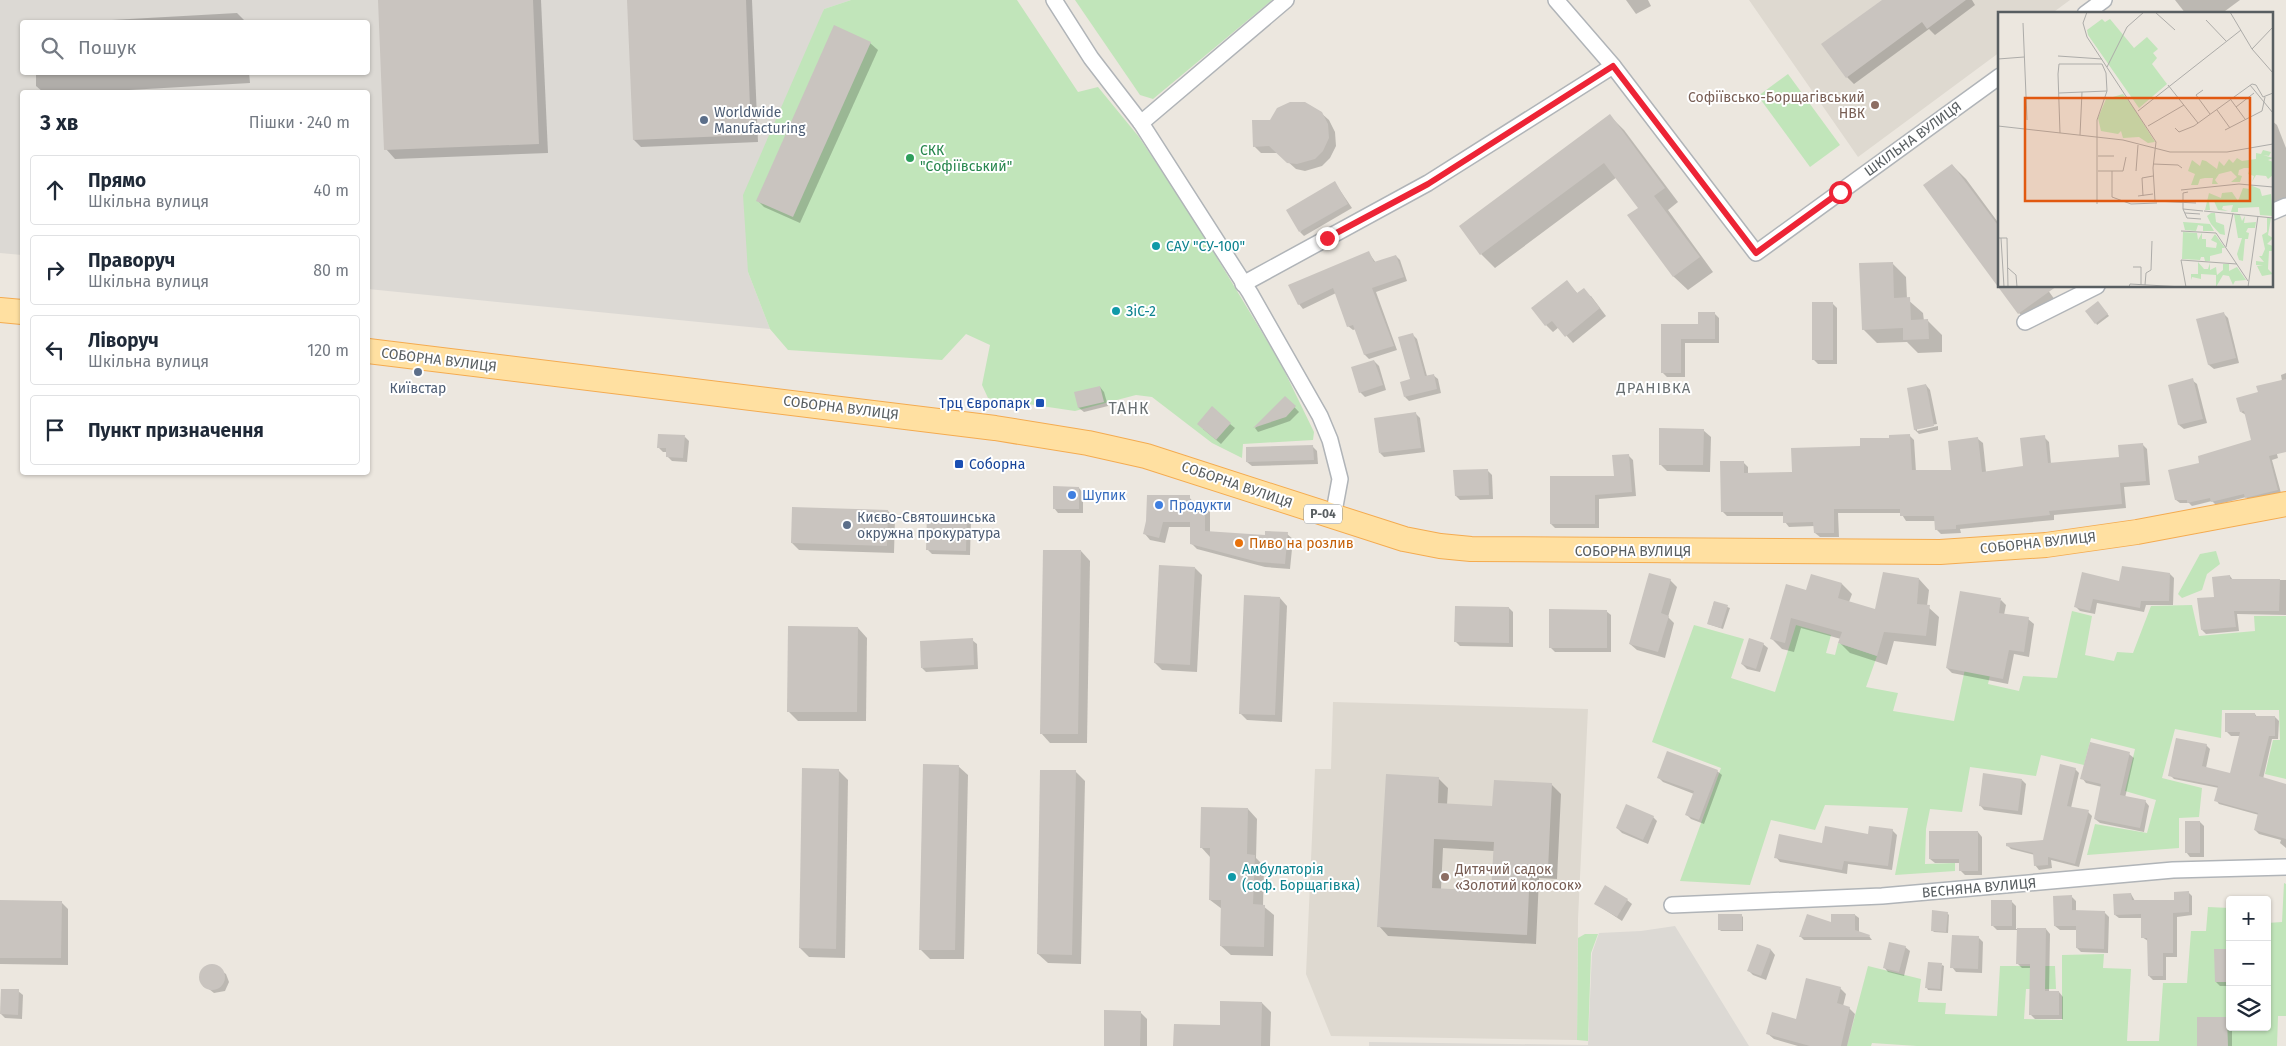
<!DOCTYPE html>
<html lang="uk">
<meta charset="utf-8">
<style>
body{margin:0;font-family:"Fira Sans",sans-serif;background:#f6f6f7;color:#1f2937}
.controls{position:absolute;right:15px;bottom:15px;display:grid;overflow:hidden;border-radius:5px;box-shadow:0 1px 4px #0004}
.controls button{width:45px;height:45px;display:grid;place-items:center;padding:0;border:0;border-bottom:1px solid #e0e1e3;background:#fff;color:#1f2937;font:25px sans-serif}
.stop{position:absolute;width:15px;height:15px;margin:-11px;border:4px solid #ed2436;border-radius:50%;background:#fff}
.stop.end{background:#ed2436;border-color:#fff;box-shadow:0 1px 5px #0008}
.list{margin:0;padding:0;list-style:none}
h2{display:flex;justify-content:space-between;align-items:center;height:65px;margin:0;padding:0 20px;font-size:21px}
h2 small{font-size:16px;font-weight:400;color:#747a83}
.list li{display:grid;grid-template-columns:32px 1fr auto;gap:15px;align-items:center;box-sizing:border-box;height:70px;margin:0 10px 10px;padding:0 10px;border:1px solid #e0e1e3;border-radius:5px}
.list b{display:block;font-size:19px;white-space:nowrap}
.list p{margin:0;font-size:16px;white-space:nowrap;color:#747a83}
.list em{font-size:16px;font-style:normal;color:#747a83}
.icon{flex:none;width:28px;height:28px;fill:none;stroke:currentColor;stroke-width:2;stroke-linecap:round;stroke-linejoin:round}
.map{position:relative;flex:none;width:2286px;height:1046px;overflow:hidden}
.search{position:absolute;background:#fff;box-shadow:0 1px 4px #0004;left:20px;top:20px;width:350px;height:55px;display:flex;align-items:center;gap:12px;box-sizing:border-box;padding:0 18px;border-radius:5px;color:#747a83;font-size:19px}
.panel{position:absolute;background:#fff;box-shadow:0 1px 4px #0004;left:20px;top:90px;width:350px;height:385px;border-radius:5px}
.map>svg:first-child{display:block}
.industrial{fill:#dcd9d4;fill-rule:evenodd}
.education{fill:#ded9d0}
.green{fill:#c1e5ba}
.shadow{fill:#0003;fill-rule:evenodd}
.building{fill:#c9c4bf;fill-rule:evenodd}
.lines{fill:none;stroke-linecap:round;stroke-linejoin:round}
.street-casing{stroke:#b0b4b8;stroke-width:18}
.primary-casing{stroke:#f4ab50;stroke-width:26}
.street{stroke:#fff;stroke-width:15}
.primary{stroke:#ffe0a1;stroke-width:24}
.route{stroke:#ed2436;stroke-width:6}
.education-dot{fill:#8d6e63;stroke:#fff;stroke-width:2}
.service-dot{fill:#5c6f8a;stroke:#fff;stroke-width:2}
.leisure-dot{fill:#2e9e5b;stroke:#fff;stroke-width:2}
.culture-dot{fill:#0f9aa8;stroke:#fff;stroke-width:2}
.transit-dot{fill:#1a4fb4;stroke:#fff;stroke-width:2}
.shop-dot{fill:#3f7fe0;stroke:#fff;stroke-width:2}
.food-dot{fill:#e8710a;stroke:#fff;stroke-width:2}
.labels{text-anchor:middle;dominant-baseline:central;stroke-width:4;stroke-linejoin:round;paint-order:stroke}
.shield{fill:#fff;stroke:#8a8e90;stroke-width:1}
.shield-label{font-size:12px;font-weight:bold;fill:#585e61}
.education-label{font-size:14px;fill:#785e54;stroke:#fff;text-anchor:end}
.service-label{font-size:14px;fill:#4e5e75;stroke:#fff;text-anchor:start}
.street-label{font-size:14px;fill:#585e61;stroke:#fff}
.leisure-label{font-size:14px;fill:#27864d;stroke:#fff;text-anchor:start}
.culture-label{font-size:14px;fill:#0d838f;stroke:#fff;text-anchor:start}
.transit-label{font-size:14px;fill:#164399;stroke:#fff;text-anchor:end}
.shop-label{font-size:14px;fill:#366cbe;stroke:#fff;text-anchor:start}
.food-label{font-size:14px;fill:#c56008;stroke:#fff;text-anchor:start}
.neighbourhood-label{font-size:15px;letter-spacing:1px;fill:#697073;stroke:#fff}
.quarter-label{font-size:16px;letter-spacing:1px;fill:#697073;stroke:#fff}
.inset-road{fill:none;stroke:#adaca9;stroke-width:1}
.view{fill:#e15910;fill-opacity:0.15;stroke:#e15910;stroke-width:2.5}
.inset-edge{fill:none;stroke:#585e61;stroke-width:2.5}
</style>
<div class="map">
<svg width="2286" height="1046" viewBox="0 0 2286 1046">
<rect width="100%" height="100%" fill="#ece7df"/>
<g class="industrial">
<path d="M 0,0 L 851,0 L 824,9 L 748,272 L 770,329 L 368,289 L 368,92 L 22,92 L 22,255 L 0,253 ZM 22,22 L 368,22 L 368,72 L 22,72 Z"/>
<polygon points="1675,926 1749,1046 1369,1046 1369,1042 1588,1045 1592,953 1599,933 1641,931"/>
</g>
<g class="education">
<polygon points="1749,0 2070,0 2051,14 2000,14 2000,52 1858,157"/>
<polygon points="1333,702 1588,709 1578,919 1577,1040 1331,1036 1306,974 1315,769 1331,769"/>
</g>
<g class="green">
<polygon points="851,0 1017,0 1078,92 1098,87 1139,137 1193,218 1281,364 1314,432 1313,440 1243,444 1242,458 1212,443 1152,397 1136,395 1075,411 988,398 982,385 990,345 966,334 942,360 788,350 770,329 748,272 743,195 824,9"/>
<polygon points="1075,0 1272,0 1153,99 1140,95"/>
<polygon points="1788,74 1840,145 1810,167 1758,96"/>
<polygon points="2216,551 2220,564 2207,574 2202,590 2182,598 2178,594 2200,554"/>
<polygon points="2192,605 2199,636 2255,631 2254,616 2286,616 2286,779 2265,774 2273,740 2280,740 2279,710 2222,710 2221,738 2175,729 2162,778 2202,788 2199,817 2179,818 2179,848 2087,855 2095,824 2147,833 2156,800 2125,791 2135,749 2091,738 2084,765 2041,755 2036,776 1970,767 1962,812 1930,809 1926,829 1925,864 1955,863 1955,871 1895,875 1908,808 1825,805 1815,830 1771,820 1750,885 1680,881 1721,768 1652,742 1694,625 1744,639 1731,678 1775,692 1796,625 1831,635 1826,653 1835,655 1838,643 1877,656 1866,687 1898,693 1893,711 1954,721 1973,631 1996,648 1988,684 2019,691 2023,676 2057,678 2072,611 2092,616 2085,655 2114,661 2117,652 2133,653 2151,606"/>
<polygon points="2284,883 2286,884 2286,1016 2278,1016 2277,1046 1917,1046 1872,1043 1871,1046 1847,1046 1868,966 1921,979 1918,1002 1946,1003 1945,1014 1997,1016 2000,966 2055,966 2056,989 2026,989 2024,1019 2062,1020 2062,955 2104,954 2103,968 2131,969 2127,1041 2159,1041 2163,983 2187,983 2191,931 2206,931 2208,907 2230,908 2230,1027 2267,1027 2267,923 2282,922"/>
<polygon points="1585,934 1598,934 1591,953 1588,1041 1577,1040 1578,938"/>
</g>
<g class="shadow">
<polygon points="379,0 541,0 548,153 395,159 386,149"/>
<polygon points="628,0 752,0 758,142 641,147 634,140"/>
<polygon points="1626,0 1648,0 1651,6 1636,14"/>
<polygon points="1884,0 1972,0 1975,5 1935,35 1929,29 1854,84 1847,77"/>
<polygon points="2175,0 2240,0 2221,14 2186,14"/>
<polygon points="237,13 246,22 76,22"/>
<polygon points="870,43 878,50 800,223 764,207 757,200"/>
<polygon points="36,72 249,72 250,83 95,92 43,92 36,86"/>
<polygon points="1321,113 1329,120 1335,132 1336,146 1330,158 1322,166 1305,171 1296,169 1278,153 1261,153 1254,146 1271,121"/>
<polygon points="1610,116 1624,130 1678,202 1668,210 1713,272 1688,290 1674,277 1629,216 1639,208 1617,177 1495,268 1481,254"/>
<polygon points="2272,121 2277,125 2286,148 2286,214 2276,218 2272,215"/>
<polygon points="1952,165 1966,179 2000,225 2000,286 2045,286 2060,307 2033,327 2019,313 1925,185"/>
<polygon points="1335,183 1352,208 1304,236 1300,232"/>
<polygon points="1369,253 1376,263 1396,256 1400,260 1407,281 1376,292 1397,350 1369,359 1365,355 1356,329 1353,330 1348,326 1336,293 1303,309 1299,304"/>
<polygon points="1892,263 1906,277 1907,299 1923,313 1924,321 1928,321 1942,335 1942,352 1918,353 1907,342 1877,343 1863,329"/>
<polygon points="1567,282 1578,294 1591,296 1606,316 1573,343 1559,327 1553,332 1546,325"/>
<polygon points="1833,304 1837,308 1837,364 1818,364 1813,359"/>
<polygon points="2100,305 2109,316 2097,325 2096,323"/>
<polygon points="1714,313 1719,318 1719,343 1685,343 1685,377 1667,377 1662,372 1662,326 1700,326"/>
<polygon points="2223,313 2228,318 2239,363 2214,369 2209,365 2198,320"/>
<polygon points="1412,334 1417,339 1427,376 1433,375 1438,379 1441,393 1409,401 1405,397 1412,380"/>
<polygon points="1374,361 1379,366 1386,390 1365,397 1360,392"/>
<polygon points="2286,373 2286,419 2275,447 2278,458 2272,460 2281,493 2249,501 2246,497 2216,505 2212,501 2192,506 2189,503 2180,503 2176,500 2201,464 2252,441 2246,415 2241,412 2259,393 2282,381 2281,375"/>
<polygon points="2192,380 2197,384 2207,423 2184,429 2179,425"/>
<polygon points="1926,385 1930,390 1937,424 1917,428 1917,431 1938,426 1938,430 1919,434 1915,430"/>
<polygon points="1100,387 1104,392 1108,406 1084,412 1079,408 1076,393"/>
<polygon points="1285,397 1299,412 1290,421 1258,432 1255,428"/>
<polygon points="1416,414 1420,418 1425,452 1384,457 1380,453"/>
<polygon points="1230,424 1235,428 1221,444 1203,429"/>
<polygon points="1703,430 1711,437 1710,472 1667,471 1660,464"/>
<polygon points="1909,435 1914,440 1916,472 1952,472 1978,439 1983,443 1986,472 2024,468 2044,437 2049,442 2051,464 2121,458 2142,444 2147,449 2150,485 2124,487 2126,508 2054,515 2054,520 1960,529 1961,533 1941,534 1936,529 1936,521 1906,521 1901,513 1838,513 1839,537 1820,537 1815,533 1815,526 1789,527 1785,522 1784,516 1727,516 1722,511 1743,462 1748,467 1748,474 1793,473 1862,447"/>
<polygon points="685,437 689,441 687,462 672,461 667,456 667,452 663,452 658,447"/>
<polygon points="1312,446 1317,451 1318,464 1252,466 1247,462"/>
<polygon points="1628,455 1633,460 1636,496 1599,499 1599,528 1555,528 1551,524 1615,477"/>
<polygon points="1487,470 1492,475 1493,499 1460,500 1456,496"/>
<polygon points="1079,488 1083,493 1083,513 1058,513 1054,508"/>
<polygon points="1189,497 1195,504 1204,504 1210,510 1210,533 1266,536 1287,534 1293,539 1290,569 1265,567 1197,549 1191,543 1191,527 1169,527 1165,543 1150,540 1145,534"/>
<polygon points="888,511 895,518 894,553 799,550 792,543"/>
<polygon points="967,515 971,520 970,555 932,554 927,549"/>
<polygon points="1081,551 1090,561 1087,743 1050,743 1041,733"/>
<polygon points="1195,568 1202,575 1197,672 1162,670 1155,663"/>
<polygon points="2170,574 2174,578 2173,605 2146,605 2144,612 2097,603 2095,614 2080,611 2075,606 2120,582"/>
<polygon points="2230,576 2233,580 2286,580 2286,615 2237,614 2239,631 2206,634 2202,630 2216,598"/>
<polygon points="1919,579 1929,590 1927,606 1939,617 1936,646 1894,641 1887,665 1850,653 1840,643 1841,639 1801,628 1794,652 1782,649 1772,639 1807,591 1842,584 1852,594 1849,602 1876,611"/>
<polygon points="1670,580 1677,587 1668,617 1674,623 1665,658 1637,650 1630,644"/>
<polygon points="1280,598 1287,606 1282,722 1247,720 1240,713"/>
<polygon points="2001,600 2006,605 2004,615 2028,619 2034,624 2029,657 2014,654 2008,684 1952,673 1947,668"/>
<polygon points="1714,602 1730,608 1723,629 1708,624"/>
<polygon points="1509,608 1513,612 1513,647 1460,646 1455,641"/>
<polygon points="1606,611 1611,615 1611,652 1555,652 1550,647"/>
<polygon points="858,628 867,638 866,721 798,721 788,711"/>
<polygon points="972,640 977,644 978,669 926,672 922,668"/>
<polygon points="1763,644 1768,648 1760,672 1747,669 1742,664"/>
<polygon points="2255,714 2257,717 2275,717 2279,721 2278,739 2272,739 2263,779 2286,785 2286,848 2280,843 2281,840 2259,834 2255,830 2259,815 2219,804 2216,800 2219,788 2174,779 2170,775 2206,745 2210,749 2206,768 2231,774 2240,736 2231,736 2227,732"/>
<polygon points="2129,754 2134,758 2125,798 2145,801 2149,806 2144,832 2100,823 2095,819 2102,787 2086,783 2082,778"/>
<polygon points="958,766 968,775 964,959 930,959 920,949"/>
<polygon points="2075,769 2079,773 2071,808 2088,812 2092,816 2079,867 2051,860 2052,868 2039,870 2035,865 2035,855 2011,849 2007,845 2044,842"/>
<polygon points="838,770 848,780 845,958 809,957 800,948"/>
<polygon points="1075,771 1085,781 1081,964 1048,963 1038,954"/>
<polygon points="1717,771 1722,775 1704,824 1691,819 1687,815 1694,794 1663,782 1659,778"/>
<path d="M 1438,778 L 1448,788 L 1447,805 L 1493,808 L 1551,784 L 1561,794 L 1557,879 L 1539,878 L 1536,944 L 1388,936 L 1379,926 ZM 1443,848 L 1494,851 L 1492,892 L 1441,889 Z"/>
<polygon points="2022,780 2026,784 2022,815 1984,810 1980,805"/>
<polygon points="1248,809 1257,819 1256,858 1264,866 1263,906 1274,915 1273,956 1231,955 1221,946 1222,909 1210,900 1210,857 1201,847"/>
<polygon points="1653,817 1657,821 1648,844 1622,833 1617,828"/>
<polygon points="2200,822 2204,826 2204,857 2190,857 2186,852"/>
<polygon points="1892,830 1897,835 1892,870 1848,864 1847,874 1780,862 1776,857 1823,845"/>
<polygon points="1978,832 1982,837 1982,875 1965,875 1960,870 1960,863 1935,863 1930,859"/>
<polygon points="2188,892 2192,896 2192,915 2177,917 2177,957 2166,957 2166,980 2153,980 2149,976 2148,941 2142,937 2142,918 2119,918 2115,915 2131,894 2135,901 2176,902"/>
<polygon points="2071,896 2076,901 2076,911 2105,913 2109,917 2108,953 2081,952 2077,948 2078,930 2060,930 2055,926"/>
<polygon points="1627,900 1632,904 1622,921 1596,904"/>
<polygon points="0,901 61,902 68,909 68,965 0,964"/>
<polygon points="2011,901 2016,906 2016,929 2046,929 2050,934 2049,992 2059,992 2063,997 2063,1019 2035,1019 2030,1014 2031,968 2022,968 2017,963 2018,930 1997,930 1992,925"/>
<polygon points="1947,913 1949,915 1948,933 1934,932 1932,930"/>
<polygon points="1741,915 1743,917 1743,931 1721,931 1719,929"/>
<polygon points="1855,915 1859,918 1859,932 1869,936 1872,940 1804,940 1801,937"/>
<polygon points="1979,938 1983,942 1982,973 1956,972 1952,967"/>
<polygon points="1758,946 1771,950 1775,955 1766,980 1753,975 1749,971"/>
<polygon points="1905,947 1910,951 1904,976 1888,972 1884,967"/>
<polygon points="2230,950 2230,986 2220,986 2216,982"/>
<polygon points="212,965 226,974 229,982 225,991 214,993 205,986 201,975 202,970"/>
<polygon points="1942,965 1944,966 1942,991 1928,990 1927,988"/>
<polygon points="1840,988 1846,994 1843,1006 1849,1008 1855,1014 1847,1046 1798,1046 1774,1039 1768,1034 1797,1020"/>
<polygon points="18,991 23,995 22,1019 5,1018 1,1014"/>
<polygon points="1262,1003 1271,1012 1270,1046 1175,1046 1221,1026"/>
<polygon points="1140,1012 1147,1019 1147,1046 1105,1046"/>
<polygon points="2227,1018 2230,1021 2230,1027 2232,1027 2232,1046 2199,1046"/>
</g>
<g class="building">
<polygon points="378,0 533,0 539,144 384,150"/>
<polygon points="627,0 746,0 751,135 633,140"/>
<polygon points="1882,0 1966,0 1927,29 1922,22 1846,78 1821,44"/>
<polygon points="834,25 871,42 793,217 756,201"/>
<polygon points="1290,102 1305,102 1322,112 1328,124 1329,138 1323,151 1315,159 1297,164 1287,163 1269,146 1253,147 1252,120 1270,120 1277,108"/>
<polygon points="1610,114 1665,188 1654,196 1700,257 1673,277 1627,215 1638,208 1604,163 1480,255 1459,226"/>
<polygon points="1952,164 2000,228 2000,286 2057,286 2018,314 1923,185"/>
<polygon points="1335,181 1348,204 1299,232 1286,210"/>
<polygon points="1369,251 1374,262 1396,255 1404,277 1372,288 1394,346 1364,355 1353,325 1347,327 1333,288 1298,305 1288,285"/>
<polygon points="1893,262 1894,298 1910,297 1911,320 1928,319 1929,339 1903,340 1903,328 1862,330 1859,263"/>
<polygon points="1567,280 1577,293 1584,288 1600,308 1565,337 1552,321 1545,326 1531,308"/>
<polygon points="2098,301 2108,314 2095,324 2085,311"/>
<rect x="1812" y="302" width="21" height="58"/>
<polygon points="1698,312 1715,312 1715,339 1681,339 1681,373 1661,373 1661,324 1698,324"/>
<polygon points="2224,312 2236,358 2208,365 2196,319"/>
<polygon points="1413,333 1425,376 1434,374 1437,389 1404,397 1400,382 1410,379 1398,337"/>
<polygon points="1374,360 1383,385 1359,393 1351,367"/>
<polygon points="2193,378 2203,419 2178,425 2168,385"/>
<polygon points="2286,379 2286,452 2269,456 2278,490 2245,498 2244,494 2211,502 2210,498 2187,503 2187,500 2175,500 2168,470 2199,463 2198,456 2251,440 2244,411 2240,412 2236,398 2258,392 2256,386"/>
<polygon points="1926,384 1934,426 1914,430 1907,388"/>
<polygon points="1100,386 1104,402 1078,408 1074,392"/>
<polygon points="1285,396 1296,406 1286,417 1253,428"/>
<polygon points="1212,406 1231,423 1216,440 1197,424"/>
<polygon points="1416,412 1421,448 1379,453 1374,418"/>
<polygon points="1659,428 1704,429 1703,465 1659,465"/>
<polygon points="658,434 685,435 683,458 666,457 666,448 657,448"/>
<polygon points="1910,434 1912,470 1951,470 1948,441 1978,437 1982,472 2023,466 2020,438 2045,435 2048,463 2119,457 2118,445 2143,443 2146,481 2120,483 2122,504 2049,511 2050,515 1956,525 1956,529 1935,530 1934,516 1900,516 1900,509 1834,509 1834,533 1814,533 1813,522 1783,523 1783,512 1721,512 1720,461 1744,461 1744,473 1792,472 1791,448 1860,446 1860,438 1889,438 1889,435"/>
<polygon points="1313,445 1314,460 1246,462 1246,447"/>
<polygon points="1629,454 1632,492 1595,495 1595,524 1550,524 1550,476 1614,476 1612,455"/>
<polygon points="1488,469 1489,495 1455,496 1453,470"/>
<polygon points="1053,486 1079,487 1079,509 1053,509"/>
<polygon points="1147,495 1190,495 1190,503 1205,503 1205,531 1265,535 1265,531 1288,532 1285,564 1258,562 1190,544 1190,522 1163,522 1159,538 1143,534 1146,521"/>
<polygon points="792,507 888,510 887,546 791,543"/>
<polygon points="927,513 967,514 966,551 926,550"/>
<polygon points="1043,550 1081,550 1078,734 1040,734"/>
<polygon points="1159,565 1195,567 1190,665 1154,663"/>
<polygon points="2122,566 2170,573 2169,601 2141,601 2140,608 2093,599 2090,611 2074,607 2082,572 2119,581"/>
<polygon points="1883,572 1919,578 1917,604 1930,605 1926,636 1884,632 1877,656 1838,643 1842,632 1791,618 1785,643 1770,639 1786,584 1806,590 1811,574 1842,583 1838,598 1875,609"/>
<polygon points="1649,573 1671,579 1661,613 1669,616 1658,652 1629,644"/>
<polygon points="2230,575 2230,579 2280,579 2279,611 2234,611 2236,627 2201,630 2197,598 2214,597 2212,577"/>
<polygon points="1960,591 2001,598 1999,613 2029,617 2024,652 2009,650 2003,679 1946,668"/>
<polygon points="1244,595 1280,597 1275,715 1239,714"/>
<polygon points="1714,601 1728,605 1721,628 1707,624"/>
<polygon points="1455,606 1509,607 1509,643 1454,642"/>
<polygon points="1549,609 1607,610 1607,648 1549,648"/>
<polygon points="788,626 858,627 857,712 787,712"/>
<polygon points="973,638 974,665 921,668 920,641"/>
<polygon points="1749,638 1764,643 1756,669 1741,664"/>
<polygon points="2225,713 2255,713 2255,716 2275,716 2275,736 2269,736 2259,776 2286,784 2286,839 2254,830 2258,813 2214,801 2218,786 2168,776 2176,738 2207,744 2202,766 2230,773 2240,732 2225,732"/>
<polygon points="2090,742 2130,752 2120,795 2146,800 2140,828 2094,819 2101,784 2080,779"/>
<polygon points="1667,751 1718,770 1699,820 1685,815 1694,791 1657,778"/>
<polygon points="923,764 959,765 955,950 919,950"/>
<polygon points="2060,764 2076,768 2067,806 2089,810 2075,864 2048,857 2048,865 2034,866 2033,853 2006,846 2006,843 2043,840"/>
<polygon points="802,768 839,769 836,949 799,948"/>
<polygon points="1040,770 1076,770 1072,955 1037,954"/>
<polygon points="1983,773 2022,779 2018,811 1979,806"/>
<path d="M 1386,774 L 1439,777 L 1438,803 L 1492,806 L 1494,780 L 1552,783 L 1548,870 L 1530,869 L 1527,935 L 1377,927 ZM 1434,839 L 1494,842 L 1491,891 L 1432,888 Z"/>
<polygon points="1626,804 1654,816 1643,840 1616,828"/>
<polygon points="1201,807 1248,808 1247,854 1255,855 1253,904 1265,905 1264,947 1220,946 1221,900 1209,900 1210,848 1200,848"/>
<rect x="2185" y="821" width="15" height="32"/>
<polygon points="1825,826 1868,834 1869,826 1893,829 1888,866 1844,861 1842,870 1774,858 1779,834 1822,843"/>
<polygon points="1929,831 1978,831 1978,871 1959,871 1959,859 1929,859"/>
<polygon points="1605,885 1628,899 1617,917 1594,904"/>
<polygon points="2189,891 2189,912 2173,913 2173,953 2163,953 2163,976 2148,976 2147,938 2141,938 2141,914 2114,915 2113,894 2131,893 2132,900 2174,900 2174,892"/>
<polygon points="2072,895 2072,910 2105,911 2104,949 2076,948 2076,926 2054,926 2053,896"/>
<polygon points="0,900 62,901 61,958 0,958"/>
<rect x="1991" y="900" width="21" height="26"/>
<polygon points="1932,910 1948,912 1946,932 1931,931"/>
<rect x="1718" y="914" width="24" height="16"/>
<polygon points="1807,914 1831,922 1831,914 1855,914 1855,930 1870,935 1869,937 1799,937"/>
<polygon points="2017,928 2046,928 2045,991 2059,991 2059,1015 2029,1015 2030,964 2016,964"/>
<polygon points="1952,935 1979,936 1978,969 1950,968"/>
<polygon points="1889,942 1906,946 1899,972 1883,968"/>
<polygon points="1757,944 1771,949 1761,976 1747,971"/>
<polygon points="2214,949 2230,949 2230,982 2215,982"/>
<polygon points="1928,962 1942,963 1940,989 1925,988"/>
<circle cx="212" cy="977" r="13"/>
<polygon points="1806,978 1841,987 1837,1003 1850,1007 1841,1046 1810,1046 1766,1034 1772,1012 1796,1019"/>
<polygon points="1,989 19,989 18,1015 0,1014"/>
<polygon points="1220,1001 1262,1002 1261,1046 1173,1046 1174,1024 1220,1025"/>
<polygon points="1104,1010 1141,1011 1140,1046 1104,1046"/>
<polygon points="2197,1017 2227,1017 2228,1046 2197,1046"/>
</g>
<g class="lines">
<defs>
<g id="street">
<polyline points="1054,0 1091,58 1141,123 1250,293 1320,416 1330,440 1340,479 1333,517"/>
<polyline points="1556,0 1613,66 1756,253 2000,76"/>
<polyline points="2085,14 2104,0"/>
<polyline points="1141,123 1286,0"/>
<polyline points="2272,212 2286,206"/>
<polyline points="1243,284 1428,183 1613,66"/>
<polyline points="2025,322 2097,286"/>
<polyline points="1672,905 1882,896 2173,870 2286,867"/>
</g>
<g id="primary">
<polyline points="0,310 22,312"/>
<polyline points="368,351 995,428 1088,443 1146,456 1404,539 1440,546 1471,549 1940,552 2046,545 2137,532 2286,504"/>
</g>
</defs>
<use href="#street" class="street-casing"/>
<use href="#primary" class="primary-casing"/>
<use href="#street" class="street"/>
<use href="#primary" class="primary"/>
</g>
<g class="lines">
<polyline class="route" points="1327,238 1428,184 1613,66 1756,253 1840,192"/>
</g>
<g class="education-dot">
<circle cx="1875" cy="105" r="5"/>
<circle cx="1445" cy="877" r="5"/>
</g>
<g class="service-dot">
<circle cx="704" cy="120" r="5"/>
<circle cx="418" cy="372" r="5"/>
<circle cx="847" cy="525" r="5"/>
</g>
<circle class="leisure-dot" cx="910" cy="158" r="5"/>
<g class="culture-dot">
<circle cx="1156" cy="246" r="5"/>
<circle cx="1116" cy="311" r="5"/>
<circle cx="1232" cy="877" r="5"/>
</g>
<g class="transit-dot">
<rect x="1035" y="398" width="10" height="10" rx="2.5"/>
<rect x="954" y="459" width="10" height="10" rx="2.5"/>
</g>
<g class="shop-dot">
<circle cx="1072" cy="495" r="5"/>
<circle cx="1159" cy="505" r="5"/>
</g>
<circle class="food-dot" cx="1239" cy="543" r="5"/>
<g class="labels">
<rect class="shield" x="1304" y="504.5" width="38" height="19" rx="4"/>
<g class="shield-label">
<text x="1323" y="514">Р-04</text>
</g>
<g class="education-label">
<text x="1865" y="97">Софіївсько-Борщагівський<tspan x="1865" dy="16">НВК</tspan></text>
<text x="1455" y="869" text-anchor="start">Дитячий садок<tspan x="1455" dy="16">«Золотий колосок»</tspan></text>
</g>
<g class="service-label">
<text x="714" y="112">Worldwide<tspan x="714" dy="16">Manufacturing</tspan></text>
<text x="418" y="388" text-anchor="middle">Київстар</text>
<text x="857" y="517">Києво-Святошинська<tspan x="857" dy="16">окружна прокуратура</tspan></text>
</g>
<g class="street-label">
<text transform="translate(1913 139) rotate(-36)">ШКІЛЬНА ВУЛИЦЯ</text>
<text transform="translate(439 360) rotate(7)">СОБОРНА ВУЛИЦЯ</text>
<text transform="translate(841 408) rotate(7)">СОБОРНА ВУЛИЦЯ</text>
<text transform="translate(1237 485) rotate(19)">СОБОРНА ВУЛИЦЯ</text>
<text transform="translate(2038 543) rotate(-6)">СОБОРНА ВУЛИЦЯ</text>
<text x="1633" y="551">СОБОРНА ВУЛИЦЯ</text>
<text transform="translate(1979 888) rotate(-5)">ВЕСНЯНА ВУЛИЦЯ</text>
</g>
<g class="leisure-label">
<text x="920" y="150">СКК<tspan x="920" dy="16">"Софіївський"</tspan></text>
</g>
<g class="culture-label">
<text x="1166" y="246">САУ "СУ-100"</text>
<text x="1126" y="311">ЗіС-2</text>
<text x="1242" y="869">Амбулаторія<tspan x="1242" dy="16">(соф. Борщагівка)</tspan></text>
</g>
<g class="transit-label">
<text x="1030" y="403">Трц Європарк</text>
<text x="969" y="464" text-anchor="start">Соборна</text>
</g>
<g class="shop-label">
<text x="1082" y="495">Шупик</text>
<text x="1169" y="505">Продукти</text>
</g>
<g class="food-label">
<text x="1249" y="543">Пиво на розлив</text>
</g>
<g class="neighbourhood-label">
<text x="1654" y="388">ДРАНІВКА</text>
</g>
<g class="quarter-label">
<text x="1129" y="408">ТАНК</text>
</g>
</g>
<g transform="translate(1998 12)">
<rect width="275" height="275" fill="#ece7df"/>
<path d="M 104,7 L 107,10 L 112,7 L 136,36 L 149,25 L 160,37 L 155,41 L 159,46 L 154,52 L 169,72 L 141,96 L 90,23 L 89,18 ZM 125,82 L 135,95 L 157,130 L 150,131 L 141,125 L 125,126 L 123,119 L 120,122 L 103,119 L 100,106 L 108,87 ZM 265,138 L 273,140 L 271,144 L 265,143 L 275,146 L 270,148 L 275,150 L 275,163 L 270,167 L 268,164 L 258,163 L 254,170 L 256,164 L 250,162 L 252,156 L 246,156 L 241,158 L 240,163 L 244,164 L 242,170 L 233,170 L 239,165 L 233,159 L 221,162 L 217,168 L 220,172 L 214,172 L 215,166 L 207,166 L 202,167 L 200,173 L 193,173 L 197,162 L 190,159 L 194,148 L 202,154 L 204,148 L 208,149 L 219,157 L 221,149 L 226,154 L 231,147 L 235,151 L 239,146 L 244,149 L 258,147 L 258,141 L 263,142 ZM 252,173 L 262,177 L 264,184 L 273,182 L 275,204 L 262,203 L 261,195 L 240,196 L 240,200 L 233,200 L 235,193 L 225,194 L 224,197 L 230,199 L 220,198 L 216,189 L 211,189 L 212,198 L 207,198 L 211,181 L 223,186 L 224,181 L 234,180 L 240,189 L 245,176 L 252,177 ZM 213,201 L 217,201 L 218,210 L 226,213 L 227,223 L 222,222 L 213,212 L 209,204 ZM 236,202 L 242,203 L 244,209 L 247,204 L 246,211 L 258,210 L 257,216 L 250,216 L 248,220 L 251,221 L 250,227 L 247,227 L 245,249 L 241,248 L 239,242 L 244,226 L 240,226 ZM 269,206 L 273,206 L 270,223 L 275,226 L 269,232 L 275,234 L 275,239 L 271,239 L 270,257 L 275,262 L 264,264 L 259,254 L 265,253 L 258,253 L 258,249 L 266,250 L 261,244 L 264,244 L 267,237 L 264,223 L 269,220 ZM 185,210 L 212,212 L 216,219 L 205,219 L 205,214 L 200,213 L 198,219 L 187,218 ZM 185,220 L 199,221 L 200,228 L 204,221 L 204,227 L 208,227 L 208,235 L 218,236 L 219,231 L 213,228 L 217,222 L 227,236 L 224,236 L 224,241 L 212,244 L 212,249 L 207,249 L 206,245 L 203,245 L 202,248 L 184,247 ZM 193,250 L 193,262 L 200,262 L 200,250 L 206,257 L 210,257 L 212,251 L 212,258 L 218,255 L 219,263 L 225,258 L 225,252 L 231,252 L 231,259 L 239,255 L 248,268 L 237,269 L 235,273 L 231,264 L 225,263 L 218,275 L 218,263 L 203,262 L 203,267 L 194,265 L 193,268 Z" fill="#c1e5ba"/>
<path class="inset-road" d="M 89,0 L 85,11 L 89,25 L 158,130 L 155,156 L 157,189 L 198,191M 157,0 L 177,18M 232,0 L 254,37 L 275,61M 208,8 L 228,29M 25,11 L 29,108M 254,37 L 275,15M 60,44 L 104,47M 0,47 L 26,45M 109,55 L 129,15 L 146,0M 170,73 L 200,111M 252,73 L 275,101M 205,78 L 198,83 L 212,102M 61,81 L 109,79 L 108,61 L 104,52 L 61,52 L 60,62 L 62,121M 233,88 L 247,107M 238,95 L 256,81M 219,98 L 232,116M 140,99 L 243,18M 0,114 L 125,128 L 172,140 L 229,140 L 275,132M 150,114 L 186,93M 177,116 L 181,120 L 196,114 L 254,72 L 258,73 L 265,85 L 275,81M 227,118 L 264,99 L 267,85M 82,123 L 84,80M 100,144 L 116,144M 155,152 L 180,153 L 184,156M 100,159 L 125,159 L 128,145M 114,159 L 114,185 L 133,192 L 159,191M 138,159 L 140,133M 183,178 L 241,172 L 275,175M 190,180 L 185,181 L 185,197 L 205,199M 140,184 L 155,182M 145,184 L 144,166 L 155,164M 99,192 L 99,108 L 109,79M 185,197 L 189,206 L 203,207M 206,199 L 275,206M 187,201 L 202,202M 183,219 L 218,221 L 250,269M 0,226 L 9,226 L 10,275M 3,226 L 6,275M 228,235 L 235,201M 135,255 L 143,255 L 143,273M 10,256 L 18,263 L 19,275M 147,273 L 148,261 L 153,258 L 154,229M 131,275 L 132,272 L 185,275M 188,275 L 183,248 L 239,252M 250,275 L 260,204"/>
<path class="view" d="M 27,86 L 252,86 L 252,189 L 27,189 Z"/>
<rect width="275" height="275" class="inset-edge"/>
</g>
</svg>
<div class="controls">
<button>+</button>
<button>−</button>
<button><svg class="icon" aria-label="layers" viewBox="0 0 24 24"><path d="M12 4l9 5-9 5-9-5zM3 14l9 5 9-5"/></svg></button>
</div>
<div class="stop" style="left:1840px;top:192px"></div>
<div class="stop end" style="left:1327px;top:238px"></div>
<div class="search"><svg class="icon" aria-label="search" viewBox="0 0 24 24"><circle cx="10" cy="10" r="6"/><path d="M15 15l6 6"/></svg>Пошук</div>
<section class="panel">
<h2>3 хв<small>Пішки · 240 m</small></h2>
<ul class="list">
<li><svg class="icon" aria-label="ahead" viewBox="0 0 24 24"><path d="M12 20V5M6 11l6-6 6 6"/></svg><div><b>Прямо</b><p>Шкільна вулиця</p></div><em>40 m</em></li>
<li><svg class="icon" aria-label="right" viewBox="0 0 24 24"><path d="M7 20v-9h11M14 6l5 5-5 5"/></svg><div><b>Праворуч</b><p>Шкільна вулиця</p></div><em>80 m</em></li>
<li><svg class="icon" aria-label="left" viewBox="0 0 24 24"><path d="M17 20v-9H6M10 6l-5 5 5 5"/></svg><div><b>Ліворуч</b><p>Шкільна вулиця</p></div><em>120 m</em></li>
<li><svg class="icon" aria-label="arrive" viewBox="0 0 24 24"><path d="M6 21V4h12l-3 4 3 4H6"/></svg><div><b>Пункт призначення</b></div></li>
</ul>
</section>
</div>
